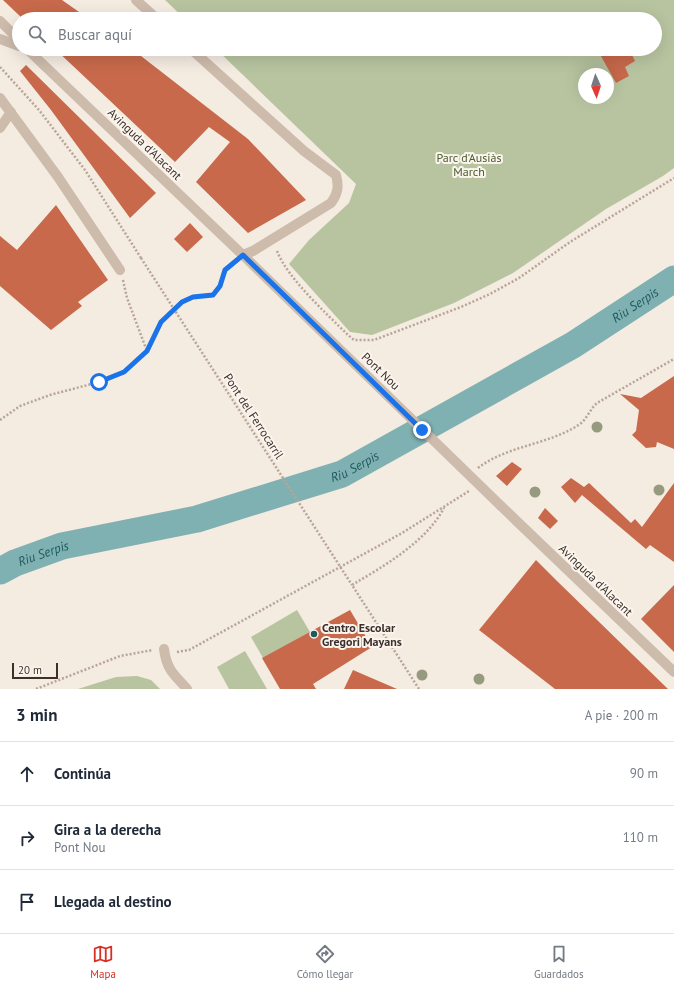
<!DOCTYPE html>
<html lang="es">
<meta charset="utf-8">
<style>
body{margin:0;font-family:"PT Sans",sans-serif;background:#f6f6f7;color:#1f2937}
.compass{position:absolute;left:578px;top:68px;width:36px;height:36px;border-radius:50%;background:#fff;box-shadow:0 4px 16px #0002;rotate:177deg}
.scale{position:absolute;left:12px;bottom:10px;width:46px;box-sizing:border-box;padding-left:4px;border:2px solid #3b302b;border-top:0;font-size:11px;line-height:14px;white-space:nowrap;color:#3b302b;-webkit-text-stroke:3px #fbf5ee;paint-order:stroke}
.stop{position:absolute;width:12px;height:12px;margin:-9px;border:3px solid #1a73e8;border-radius:50%;background:#fff}
.stop.end{background:#1a73e8;border-color:#fff;box-shadow:0 1px 4px #0008}
.list{margin:0;padding:0;list-style:none}
h2{display:flex;justify-content:space-between;align-items:center;height:52px;margin:0;padding:0 16px;font-size:17px}
h2 small{font-size:13px;font-weight:400;color:#747a83}
.list li{display:grid;grid-template-columns:26px 1fr auto;gap:12px;align-items:center;box-sizing:border-box;height:64px;padding:0 16px;border-top:1px solid #e0e1e3}
.list b{display:block;font-size:15px;white-space:nowrap}
.list p{margin:0;font-size:13px;white-space:nowrap;color:#747a83}
.list em{font-size:13px;font-style:normal;color:#747a83}
.icon{flex:none;width:22px;height:22px;fill:none;stroke:currentColor;stroke-width:2;stroke-linecap:round;stroke-linejoin:round}
.map{position:relative;flex:none;width:674px;height:689px;overflow:hidden}
.search{position:absolute;background:#fff;box-shadow:0 4px 16px #0002;left:12px;right:12px;top:12px;height:44px;display:flex;align-items:center;gap:10px;box-sizing:border-box;padding:0 14px;border-radius:22px;color:#747a83;font-size:15px}
.sheet{height:244px;background:#fff}
nav{display:flex;justify-content:space-around;align-items:center;box-sizing:border-box;height:56px;border-top:1px solid #e0e1e3;background:#fff;font-size:11px;color:#747a83}
nav a{display:grid;justify-items:center;gap:2px}
nav .on{color:#d93025}
.map>svg:first-child{display:block}
.green{fill:#b8c4a0;fill-rule:evenodd}
.lines{fill:none;stroke-linecap:round;stroke-linejoin:round}
.river{stroke:#7fb0b2;stroke-width:27}
.building{fill:#c8694b}
.path{stroke:#b9a596;stroke-width:2.5;stroke-dasharray:2 2;stroke-linecap:butt}
.minor{stroke:#cdbbac;stroke-width:10}
.path-bridge{stroke:#b9a596;stroke-width:2.5;stroke-dasharray:2 2;stroke-linecap:butt}
.minor-bridge{stroke:#cdbbac;stroke-width:10}
.tree{fill:#969b7f}
.route{stroke:#1a73e8;stroke-width:5}
.poi-dot{fill:#1f5a5e;stroke:#fbf5ee;stroke-width:1.5}
.labels{text-anchor:middle;dominant-baseline:central;stroke-width:4;stroke-linejoin:round;paint-order:stroke}
.street-label{font-size:12px;fill:#3b302b;stroke:#fbf5ee}
.park-label{font-size:12px;fill:#4a5a2e;stroke:#fbf5ee}
.poi-label{font-size:12px;font-weight:bold;fill:#3b302b;stroke:#fbf5ee;text-anchor:start}
.water-label{font-size:13px;font-style:italic;fill:#1f5a5e;stroke:#fbf5ee}
</style>
<div class="map">
<svg width="674" height="689" viewBox="0 0 674 689">
<rect width="100%" height="100%" fill="#f4ebe1"/>
<g class="green">
<path d="M 165,0 L 674,0 L 674,168 L 663,176 L 606,209 L 513,273 L 454,303 L 372,335 L 350,332 L 289,264 L 309,240 L 349,203 L 356,184 L 216,49 L 655,49 L 655,19 L 185,19 ZM 584,74 L 608,74 L 608,98 L 584,98 Z"/>
<polygon points="297,610 310,632 263,658 251,637"/>
<polygon points="245,651 267,689 229,689 217,667"/>
<polygon points="137,676 151,680 160,689 78,689 116,677"/>
</g>
<g class="lines">
<path class="river" id="s1" d="M 0,571 L 15,563 L 62,546 L 197,519 L 342,474 L 573,345 L 674,279"/>
</g>
<g class="building">
<polygon points="3,0 62,0 89,19 23,19"/>
<polygon points="55,49 132,49 248,139 306,200 248,233 196,182 230,142 209,127 175,162"/>
<polygon points="597,49 629,49 635,61 625,67 629,76 616,83"/>
<polygon points="26,65 156,193 130,218 51,110 20,71"/>
<polygon points="56,205 108,280 78,302 82,306 51,330 0,286 0,236 17,250"/>
<polygon points="190,223 203,237 187,252 174,239"/>
<polygon points="674,376 674,449 657,442 656,447 646,448 632,435 636,431 639,410 620,394 641,398"/>
<polygon points="512,462 522,469 507,486 496,476"/>
<polygon points="571,478 584,487 589,483 631,523 635,519 642,527 674,483 674,562 650,545 646,549 582,495 575,503 561,487"/>
<polygon points="545,508 558,521 550,529 538,518"/>
<polygon points="536,560 557,581 668,689 555,689 479,630"/>
<polygon points="674,585 674,652 641,619"/>
<polygon points="350,610 372,647 313,684 316,689 280,689 262,658"/>
<polygon points="353,670 397,689 344,689"/>
</g>
<g class="lines">
<g class="path">
<polyline points="0,67 39,110 85,170 141,258"/>
<path d="M 277,251 C 288,279 326,313 348,335 L 354,340 L 374,340 L 461,307 L 490,294 L 519,278 L 570,242 L 674,178"/>
<polyline points="123,280 127,298 147,351"/>
<path d="M 0,420 L 20,406 L 50,395 L 99,382 L 124,372 L 147,351 L 161,322 L 182,302 L 193,297 L 213,295 C 223,283 221,273 234,262"/>
<path d="M 478,468 C 508,445 549,445 580,424 C 587,419 590,409 597,403 L 674,359"/>
<polyline points="177,652 189,650 402,533 469,491"/>
<polyline points="36,689 120,656 153,650"/>
<path d="M 419,689 L 352,585 C 384,566 426,542 444,508"/>
</g>
<g class="minor">
<polyline points="136,0 157,19"/>
<polyline points="0,21 19,40"/>
<polyline points="0,39 19,46"/>
<polyline points="27,49 247,259"/>
<path d="M 191,49 L 304,151 L 336,175 C 339,186 338,194 331,203 L 253,251 L 243,255"/>
<polyline points="0,98 58,177 120,270"/>
<polyline points="0,128 11,112"/>
<polyline points="501,506 674,672"/>
<path d="M 164,649 C 167,671 174,674 187,689"/>
</g>
<polyline class="path-bridge" points="141,258 352,585"/>
<polyline class="minor-bridge" points="249,261 501,506"/>
</g>
<g class="tree">
<circle cx="597" cy="427" r="5.5"/>
<circle cx="659" cy="490" r="5.5"/>
<circle cx="535" cy="492" r="5.5"/>
<circle cx="422" cy="675" r="5.5"/>
<circle cx="479" cy="679" r="5.5"/>
</g>
<g class="lines">
<polyline class="route" points="99,382 124,372 147,351 161,322 182,302 193,297 213,295 220,286 225,270 243,255 422,430"/>
</g>
<circle class="poi-dot" cx="314" cy="634" r="4"/>
<g class="labels">
<g class="street-label">
<text transform="translate(145 144) rotate(44)">Avinguda d'Alacant</text>
<text transform="translate(381 371) rotate(44)">Pont Nou</text>
<text transform="translate(254 416) rotate(57)">Pont del Ferrocarril</text>
<text transform="translate(596 580) rotate(44)">Avinguda d'Alacant</text>
</g>
<g class="park-label">
<text x="469" y="157">Parc d'Ausiàs<tspan x="469" dy="14">March</tspan></text>
</g>
<g class="poi-label">
<text x="322" y="627">Centro Escolar<tspan x="322" dy="14">Gregori Mayans</tspan></text>
</g>
<g class="water-label">
<text stroke="none"><textPath href="#s1" startOffset="695">Riu Serpis</textPath></text>
<text stroke="none"><textPath href="#s1" startOffset="371">Riu Serpis</textPath></text>
<text stroke="none"><textPath href="#s1" startOffset="47">Riu Serpis</textPath></text>
</g>
</g>
</svg>
<svg class="compass" viewBox="-18 -18 36 36"><path d="M0-13l5 13h-10z" fill="#e53935"/><path d="M0 13l5-13h-10z" fill="#747a83"/></svg>
<div class="scale">20 m</div>
<div class="stop" style="left:99px;top:382px"></div>
<div class="stop end" style="left:422px;top:430px"></div>
<div class="search"><svg class="icon" aria-label="search" viewBox="0 0 24 24"><circle cx="10" cy="10" r="6"/><path d="M15 15l6 6"/></svg>Buscar aquí</div>
</div>
<section class="sheet">
<h2>3 min<small>A pie · 200 m</small></h2>
<ul class="list">
<li><svg class="icon" aria-label="ahead" viewBox="0 0 24 24"><path d="M12 20V5M6 11l6-6 6 6"/></svg><div><b>Continúa</b></div><em>90 m</em></li>
<li><svg class="icon" aria-label="right" viewBox="0 0 24 24"><path d="M7 20v-9h11M14 6l5 5-5 5"/></svg><div><b>Gira a la derecha</b><p>Pont Nou</p></div><em>110 m</em></li>
<li><svg class="icon" aria-label="arrive" viewBox="0 0 24 24"><path d="M6 21V4h12l-3 4 3 4H6"/></svg><div><b>Llegada al destino</b></div></li>
</ul>
</section>
<nav>
<a class="on"><svg class="icon" aria-label="map" viewBox="0 0 24 24"><path d="M3 6l6-2 6 2 6-2v14l-6 2-6-2-6 2zM9 4v14M15 6v14"/></svg>Mapa</a>
<a><svg class="icon" aria-label="directions" viewBox="0 0 24 24"><path d="M12 3l9 9-9 9-9-9zM9 14v-3h6M13 9l2 2-2 2"/></svg>Cómo llegar</a>
<a><svg class="icon" aria-label="saved" viewBox="0 0 24 24"><path d="M7 4h10v16l-5-4-5 4z"/></svg>Guardados</a>
</nav>
